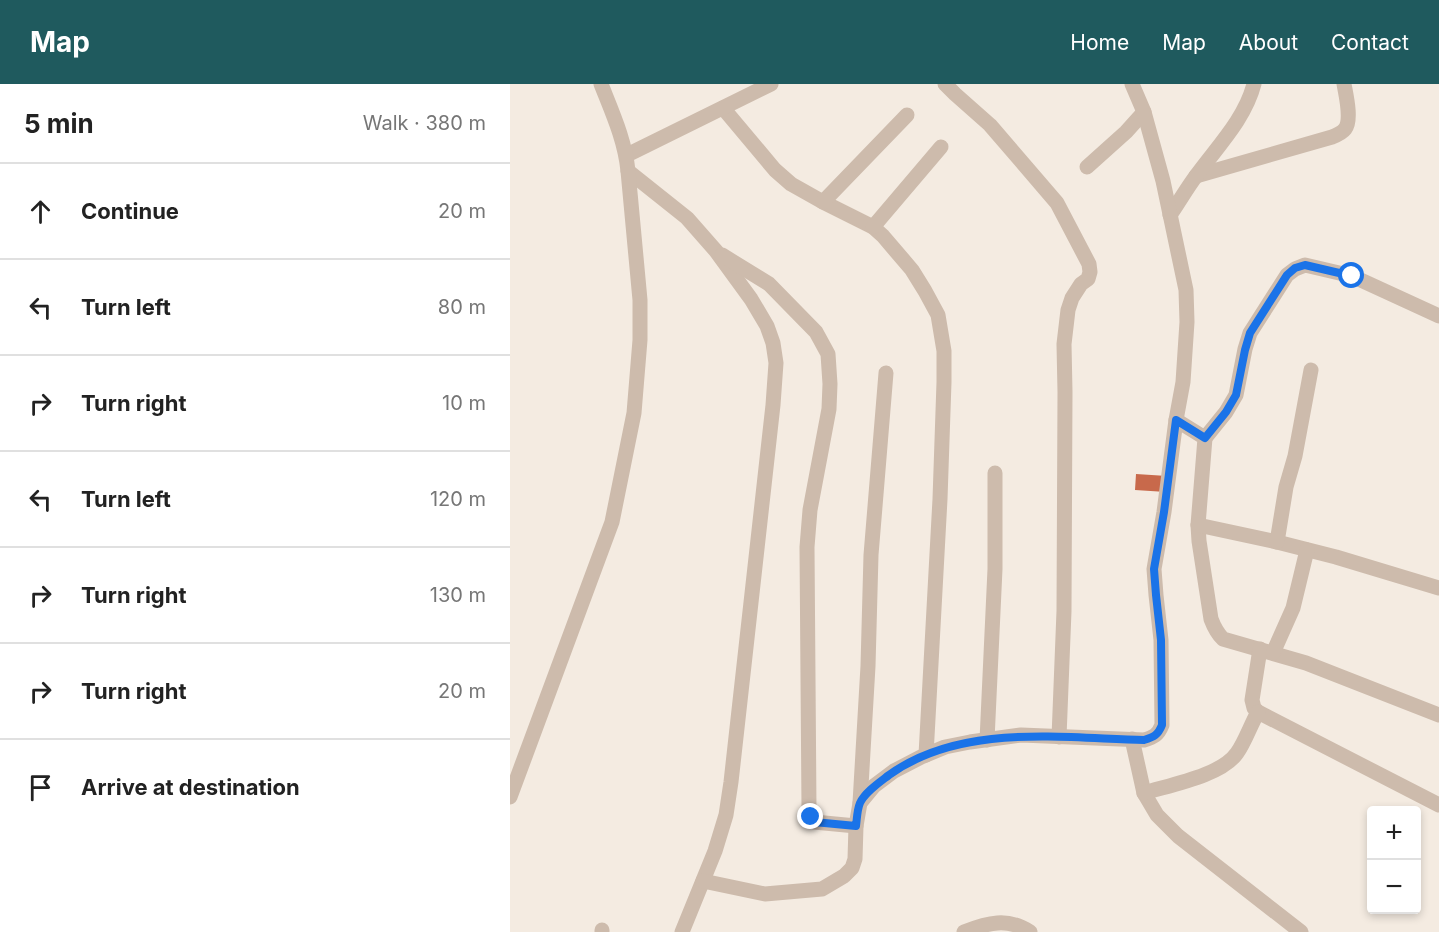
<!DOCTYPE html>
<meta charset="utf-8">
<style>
body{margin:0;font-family:Inter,sans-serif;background:#f2f2f2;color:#222}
.controls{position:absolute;right:18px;bottom:18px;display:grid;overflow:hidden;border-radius:6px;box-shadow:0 3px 9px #0003}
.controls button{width:54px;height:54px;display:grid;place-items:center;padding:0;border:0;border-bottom:2px solid #e0e0e0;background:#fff;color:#222;font:30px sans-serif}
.stop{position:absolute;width:18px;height:18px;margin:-14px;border:4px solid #1a73e8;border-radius:50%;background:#fff}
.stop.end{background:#1a73e8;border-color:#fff;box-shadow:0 2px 6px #0008}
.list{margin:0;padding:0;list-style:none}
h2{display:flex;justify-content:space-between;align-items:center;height:78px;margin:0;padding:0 24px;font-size:26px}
h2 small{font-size:20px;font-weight:400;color:#767676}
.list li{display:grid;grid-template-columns:39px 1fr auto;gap:18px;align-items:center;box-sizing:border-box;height:96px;padding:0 24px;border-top:2px solid #e0e0e0}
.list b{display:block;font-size:22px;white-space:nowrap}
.list em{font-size:20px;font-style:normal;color:#767676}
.icon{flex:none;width:33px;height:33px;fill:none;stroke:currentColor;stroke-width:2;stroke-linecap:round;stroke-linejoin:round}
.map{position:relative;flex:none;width:929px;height:848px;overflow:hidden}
header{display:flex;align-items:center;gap:36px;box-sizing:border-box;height:84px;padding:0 30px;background:#1f5a5e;color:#fff}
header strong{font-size:28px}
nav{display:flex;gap:33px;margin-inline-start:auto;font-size:21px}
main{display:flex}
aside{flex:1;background:#fff}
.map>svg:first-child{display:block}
.building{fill:#c8694b}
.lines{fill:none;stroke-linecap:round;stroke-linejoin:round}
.street{stroke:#cdbbac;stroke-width:15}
.route{stroke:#1a73e8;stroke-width:8}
</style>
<header>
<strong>Map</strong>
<nav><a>Home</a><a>Map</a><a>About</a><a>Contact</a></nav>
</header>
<main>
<aside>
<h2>5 min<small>Walk · 380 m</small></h2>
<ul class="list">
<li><svg class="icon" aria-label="ahead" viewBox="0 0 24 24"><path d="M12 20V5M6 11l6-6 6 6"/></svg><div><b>Continue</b></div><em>20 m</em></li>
<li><svg class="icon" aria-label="left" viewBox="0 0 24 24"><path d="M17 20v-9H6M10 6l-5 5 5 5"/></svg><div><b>Turn left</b></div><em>80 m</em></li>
<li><svg class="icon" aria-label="right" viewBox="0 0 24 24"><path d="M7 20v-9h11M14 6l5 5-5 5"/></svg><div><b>Turn right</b></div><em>10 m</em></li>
<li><svg class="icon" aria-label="left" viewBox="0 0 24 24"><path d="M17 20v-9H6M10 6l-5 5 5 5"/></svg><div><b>Turn left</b></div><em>120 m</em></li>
<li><svg class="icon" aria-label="right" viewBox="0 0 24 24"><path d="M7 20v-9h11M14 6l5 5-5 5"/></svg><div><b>Turn right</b></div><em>130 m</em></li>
<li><svg class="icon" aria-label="right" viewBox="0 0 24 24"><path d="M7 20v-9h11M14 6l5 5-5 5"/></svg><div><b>Turn right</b></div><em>20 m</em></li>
<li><svg class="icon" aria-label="arrive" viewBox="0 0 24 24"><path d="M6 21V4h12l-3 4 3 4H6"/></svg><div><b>Arrive at destination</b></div></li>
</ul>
</aside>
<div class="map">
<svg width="929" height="848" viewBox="0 0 929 848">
<rect width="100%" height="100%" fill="#f4ebe1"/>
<polygon class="building" points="626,390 657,392 656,408 625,406"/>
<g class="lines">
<g class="street">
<polyline points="435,0 445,10 480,41 547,119 579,180 580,188 578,195 571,200 562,214 558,226 554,260 555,308 554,527 549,653"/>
<polyline points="213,24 265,86 281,100 313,118 363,143 373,152 402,186 415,207 428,231 434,267 434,298 430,415 416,671"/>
<polyline points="117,71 261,0"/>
<polyline points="577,83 616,48 634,28"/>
<polyline points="118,87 177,134 206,167 241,215 257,242 263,259 266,279 263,321 221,698 216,731 205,767 172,848"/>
<path d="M 686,92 L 822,53 C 827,51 832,49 835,45 C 842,36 836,11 834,0"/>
<polyline points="313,118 397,31"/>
<path d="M 660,131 C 669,118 677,104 686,92 C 707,63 735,35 744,0"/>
<polyline points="363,143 431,63"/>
<polyline points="212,171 259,200 306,248 318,270 320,300 319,325 300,426 297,463 299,725 301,733 304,738 346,742"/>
<path d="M 666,336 L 695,354 L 688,441 L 689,457 L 701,535 C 704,543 707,549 713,555 L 796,579 L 929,631"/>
<polyline points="695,354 716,328 726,311 735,265 740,249 777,191 785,185 795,181 842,192 929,232"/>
<polyline points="688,441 767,458 826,473 929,504"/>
<polyline points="767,458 776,403 785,372 801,286"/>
<polyline points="750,565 742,616 744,624 748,628 929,721"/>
<polyline points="763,569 783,524 797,466"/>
<polyline points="622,655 634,709 647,731 668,752 791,848"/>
<polyline points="477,656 485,485 485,389"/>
<path d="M 634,709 C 660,701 711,692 727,669 C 735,658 741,640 748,628"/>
<path d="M 0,713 L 102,438 L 124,329 L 130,256 L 130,216 L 118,87 C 115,56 102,28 91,0"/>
<polyline points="350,719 358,582 361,471 376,289"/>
<path d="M 193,797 L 255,810 L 312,805 L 334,792 L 342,784 L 345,775 L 346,742 L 350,719 L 364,702 L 384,687 L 411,673 L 435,663 L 460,658 L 511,651 L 634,656 C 644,653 648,651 652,641 L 651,556 L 646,511 L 644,485 L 654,428 L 666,336 L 673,298 L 677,238 L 676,206 L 653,97 L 634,28 L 622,0"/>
<polyline points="92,848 92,846"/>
<path d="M 454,848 C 477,839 498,833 520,848"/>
</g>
</g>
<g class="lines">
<path class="route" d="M 301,733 L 304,738 L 346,742 C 347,735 347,726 350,719 C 355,708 370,698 379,691 C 451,639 551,654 634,656 C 644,653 648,651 652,641 L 651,556 L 646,511 L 644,485 L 654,428 L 666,336 L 695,354 L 716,328 L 726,311 L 735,266 L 740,249 L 777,191 L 785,184 L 795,181 L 842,192"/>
</g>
</svg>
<div class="controls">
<button>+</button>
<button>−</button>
</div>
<div class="stop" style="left:842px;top:192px"></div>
<div class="stop end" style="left:301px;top:733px"></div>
</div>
</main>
